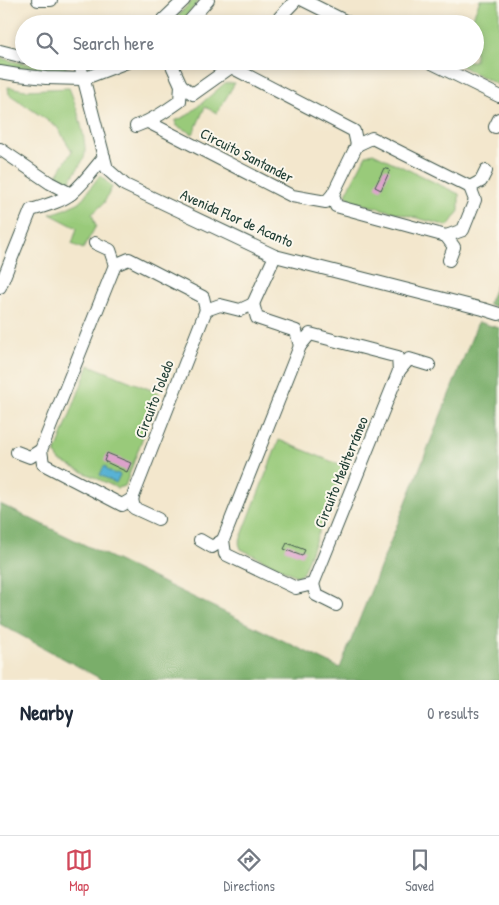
<!DOCTYPE html>
<meta charset="utf-8">
<style>
body{margin:0;font-family:"Patrick Hand",sans-serif;background:#f6f6f7;color:#1f2937}
.list{margin:0;padding:0;list-style:none}
h2{display:flex;justify-content:space-between;align-items:center;height:65px;margin:0;padding:0 20px;font-size:21px}
h2 small{font-size:16px;font-weight:400;color:#747a83}
.icon{flex:none;width:28px;height:28px;fill:none;stroke:currentColor;stroke-width:2;stroke-linecap:round;stroke-linejoin:round}
.map{position:relative;flex:none;width:499px;height:680px;overflow:hidden}
.search{position:absolute;background:#fff;box-shadow:0 2px 8px #0003;left:15px;right:15px;top:15px;height:55px;display:flex;align-items:center;gap:12px;box-sizing:border-box;padding:0 18px;border-radius:28px;color:#747a83;font-size:19px}
.sheet{height:155px;background:#fff}
nav{display:flex;justify-content:space-around;align-items:center;box-sizing:border-box;height:70px;border-top:1px solid #e0e1e3;background:#fff;font-size:14px;color:#747a83}
nav a{display:grid;justify-items:center;gap:2px}
nav .on{color:#d1495b}
.map>svg:first-child{display:block}
.green{fill:#99ca7a;stroke:#5c8457}
.forest{fill:#7aae6a;stroke:#4c764f}
.water{fill:#58b2d5;stroke:#3c7884}
.building{fill:#dca2cb}
.lines{fill:none;stroke-linecap:round;stroke-linejoin:round}
.minor-casing{stroke:#3f564b;stroke-width:14}
.minor{stroke:#fff;stroke-width:12}
.labels{text-anchor:middle;dominant-baseline:central;stroke-width:4;stroke-linejoin:round;paint-order:stroke}
.street-label{font-size:15px;fill:#1f3d34;stroke:#fbf7ec}
</style>
<div class="map">
<svg width="499" height="680" viewBox="0 0 499 680">
<rect width="100%" height="100%" fill="#fbf7ec"/>
<filter id="ink" filterUnits="userSpaceOnUse"><feTurbulence type="fractalNoise" baseFrequency=".02" numOctaves="2"/><feDisplacementMap in="SourceGraphic" scale="10" xChannelSelector="R" yChannelSelector="G"/><feConvolveMatrix kernelMatrix="1 2 1 2 8 2 1 2 1" color-interpolation-filters="sRGB"/></filter>
<filter id="wash" filterUnits="userSpaceOnUse"><feTurbulence type="fractalNoise" baseFrequency=".0096" numOctaves="4" result="noise"/><feDisplacementMap in="SourceGraphic" scale="20" xChannelSelector="R" yChannelSelector="G"/><feGaussianBlur stdDeviation="1.12" result="paint"/><feColorMatrix in="noise" values="0 0 0 0 0 0 0 0 0 0 0 0 0 0 0 0 0 1.4 0 .05"/><feComposite in="paint" operator="in"/></filter>
<g filter="url(#wash)">
<rect width="100%" height="100%" fill="#f3e7cd"/>
<g class="green">
<polygon points="193,0 200,0 179,24 170,24"/>
<polygon points="480,0 499,0 499,82 498,85 453,62 453,61 475,61 475,24 470,24"/>
<polygon points="0,58 20,63 65,66 67,70 65,73 44,73 0,66"/>
<polygon points="225,83 235,83 217,113 205,107 193,134 177,126 175,121 188,115"/>
<path d="M 8,87 L 26,90 L 69,88 C 75,101 89,145 84,158 C 80,166 73,175 69,182 L 57,175 L 72,151 L 57,127 L 9,94 Z"/>
<polygon points="373,153 459,194 459,211 448,226 351,201 346,194 366,155"/>
<polygon points="100,175 112,187 104,203 92,214 96,226 83,249 72,244 77,228 50,214 60,211 80,202"/>
<polygon points="89,365 159,393 125,486 117,488 60,461 55,454"/>
<polygon points="279,440 345,467 302,574 296,576 241,549 239,543"/>
</g>
<g class="forest">
<polygon points="499,278 499,308 488,304"/>
<polygon points="478,322 499,328 499,680 103,680 0,624 0,504 340,668"/>
</g>
<polygon class="water" points="104,466 106,467 107,470 115,474 117,473 120,475 116,483 100,475"/>
<g id="blocks">
<g class="building">
<polygon points="384,168 390,170 381,190 375,187"/>
<polygon points="107,453 131,463 127,472 104,461"/>
<polygon points="287,543 305,550 302,556 284,549"/>
</g>
</g>
</g>
<g filter="url(#ink)">
<use href="#blocks" fill-opacity="0" stroke="#3f564b" stroke-width="1"/>
<g class="lines">
<defs>
<g id="minor">
<polyline points="38,0 51,0"/>
<polyline points="303,0 351,24"/>
<polyline points="279,18 296,0"/>
<polyline points="159,24 184,0"/>
<polyline points="187,24 208,0"/>
<polyline points="0,51 24,57"/>
<polyline points="79,61 107,169 125,185 275,256 483,309 499,314"/>
<polyline points="170,61 181,85"/>
<polyline points="428,61 499,96"/>
<polyline points="231,67 354,131 357,145 372,138 470,187"/>
<polyline points="0,72 18,75 46,78 83,79 130,61"/>
<polyline points="148,122 292,196 326,202 333,194 336,206 446,236"/>
<path d="M 136,126 C 153,120 166,111 180,101 L 181,85 L 193,94 L 231,67 L 236,61"/>
<polyline points="495,127 499,119"/>
<polyline points="0,149 50,183 71,194"/>
<polyline points="333,194 357,145"/>
<polyline points="95,243 110,250 115,265 129,259 203,297 206,310 220,305 240,310 253,304"/>
<polyline points="449,260 454,247 446,236 463,230 475,200 470,187 481,181 486,171"/>
<path d="M 0,287 L 31,210 C 44,206 61,202 72,193 C 84,183 94,169 104,157"/>
<polyline points="253,304 257,318 296,331 300,346 310,334 398,357 399,371 409,359 429,365"/>
<polyline points="253,304 275,256"/>
<polyline points="41,450 115,265"/>
<polyline points="17,452 30,457 41,450 43,464 122,505 132,499 134,508 158,519"/>
<polyline points="132,499 206,310"/>
<polyline points="200,540 212,547 223,540 225,554 296,588 313,584 316,595 336,605"/>
<polyline points="223,540 300,346"/>
<polyline points="313,584 399,371"/>
</g>
</defs>
<use href="#minor" class="minor-casing"/>
<use href="#minor" class="minor"/>
</g>
</g>
<g class="labels">
<g class="street-label">
<text transform="translate(247 155) rotate(27)">Circuito Santander</text>
<text transform="translate(237 218) rotate(24)">Avenida Flor de Acanto</text>
<text transform="translate(154 399) rotate(-69)">Circuito Toledo</text>
<text transform="translate(341 472) rotate(-68)">Circuito Mediterráneo</text>
</g>
</g>
</svg>
<div class="search"><svg class="icon" aria-label="search" viewBox="0 0 24 24"><circle cx="10" cy="10" r="6"/><path d="M15 15l6 6"/></svg>Search here</div>
</div>
<section class="sheet">
<h2>Nearby<small>0 results</small></h2>
<ul class="list">
</ul>
</section>
<nav>
<a class="on"><svg class="icon" aria-label="map" viewBox="0 0 24 24"><path d="M3 6l6-2 6 2 6-2v14l-6 2-6-2-6 2zM9 4v14M15 6v14"/></svg>Map</a>
<a><svg class="icon" aria-label="directions" viewBox="0 0 24 24"><path d="M12 3l9 9-9 9-9-9zM9 14v-3h6M13 9l2 2-2 2"/></svg>Directions</a>
<a><svg class="icon" aria-label="saved" viewBox="0 0 24 24"><path d="M7 4h10v16l-5-4-5 4z"/></svg>Saved</a>
</nav>
